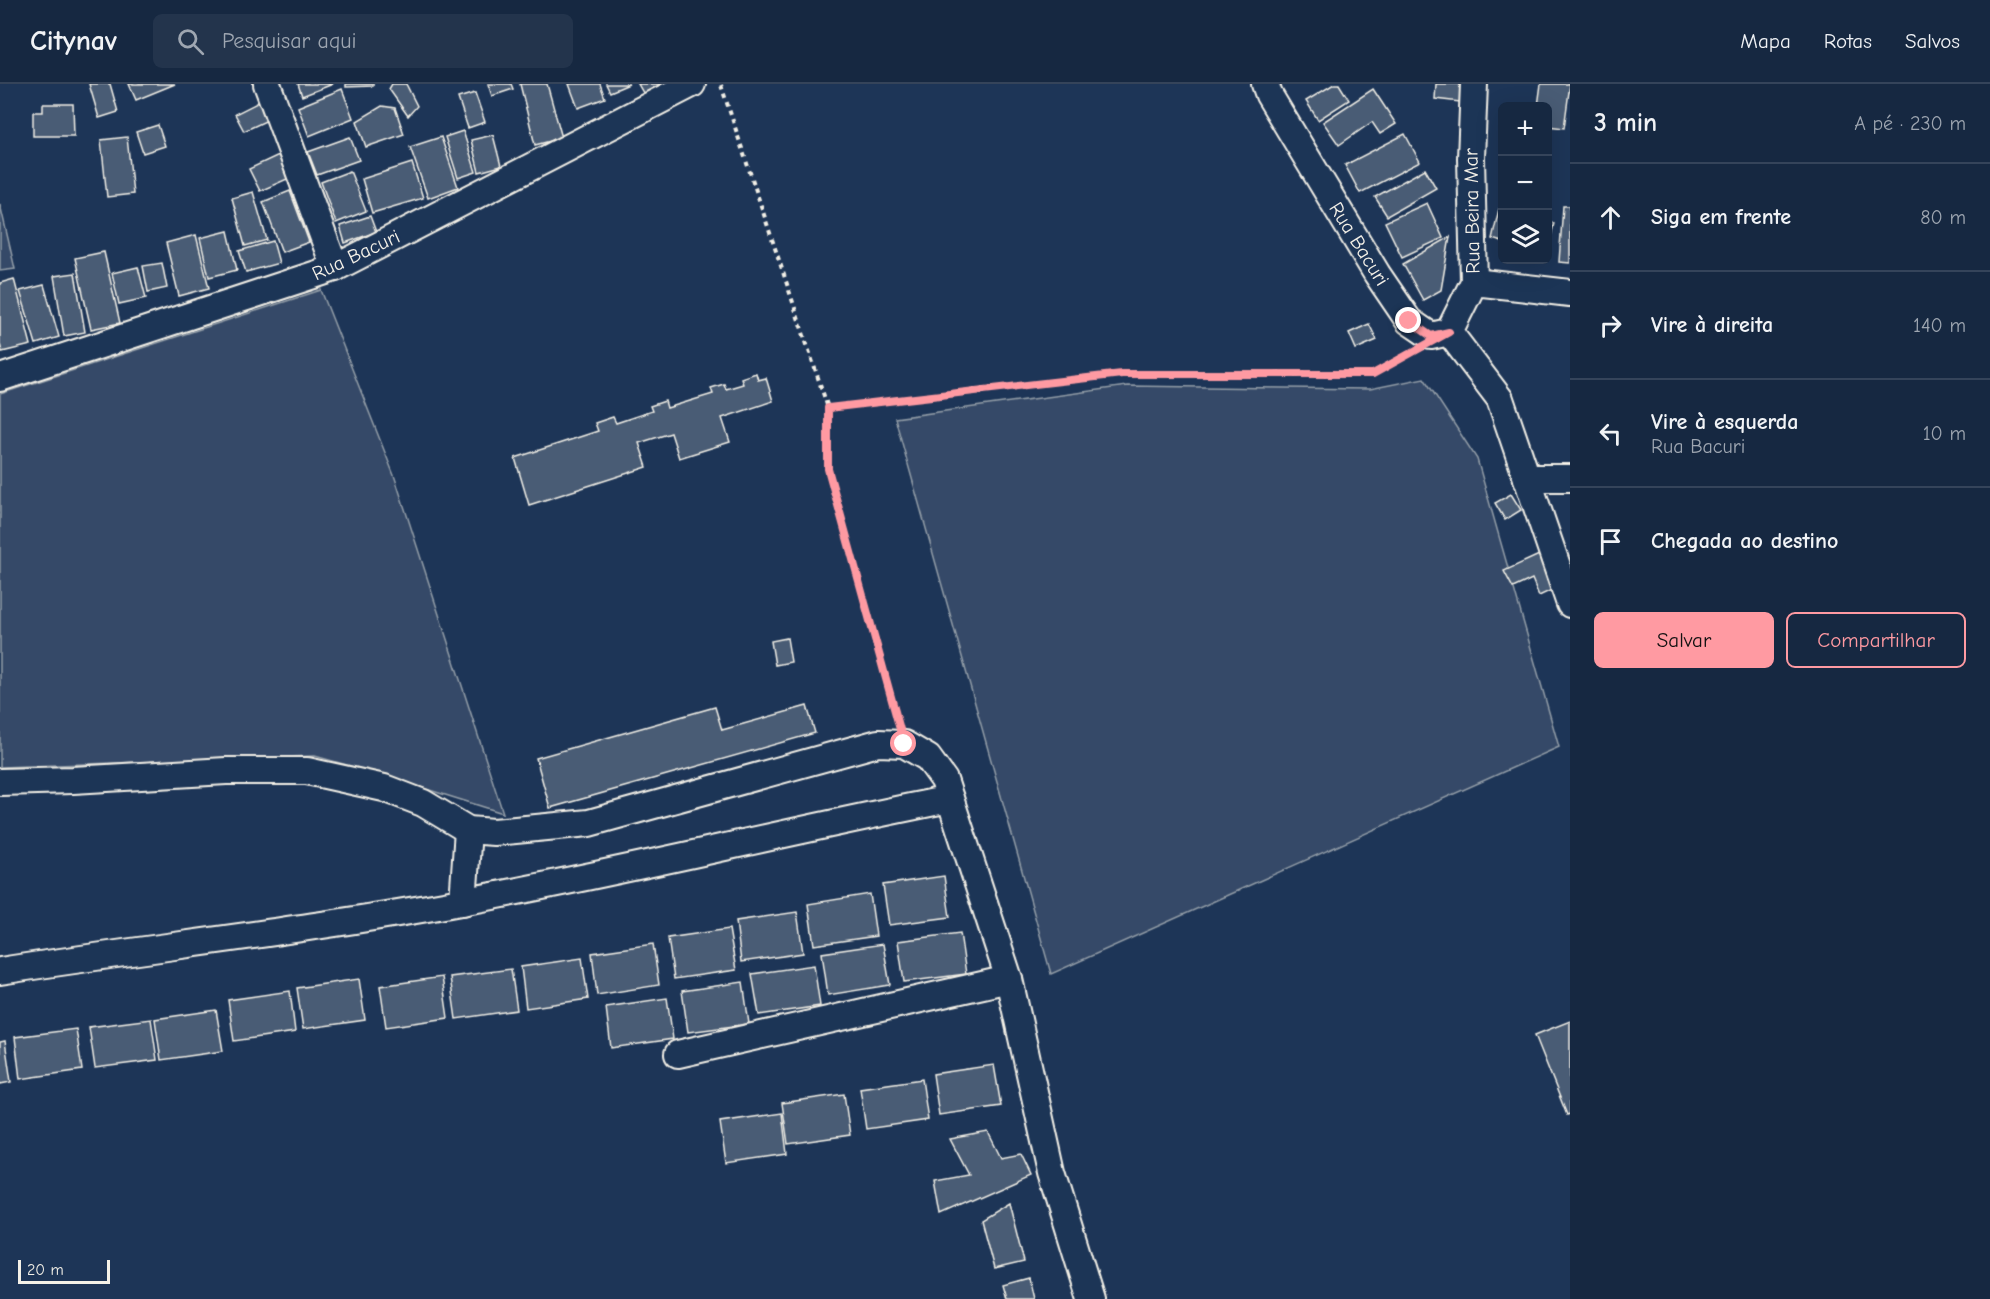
<!DOCTYPE html>
<html lang="pt">
<meta charset="utf-8">
<style>
body{margin:0;font-family:"Comic Neue",sans-serif;background:#23344c;color:#f1f3f6}
.controls{position:absolute;right:18px;top:18px;display:grid;overflow:hidden;border-radius:9px;box-shadow:0 6px 24px #0002}
.controls button{width:54px;height:54px;display:grid;place-items:center;padding:0;border:0;border-bottom:2px solid #35445a;background:#162841;color:#f1f3f6;font:30px sans-serif}
.scale{position:absolute;left:18px;bottom:15px;width:92px;box-sizing:border-box;padding-left:6px;border:3px solid #f4f1e8;border-top:0;font-size:16px;line-height:21px;white-space:nowrap;color:#f4f1e8;-webkit-text-stroke:4px #1d3557;paint-order:stroke}
.stop{position:absolute;width:18px;height:18px;margin:-14px;border:4px solid #ff9aa2;border-radius:50%;background:#fff}
.stop.end{background:#ff9aa2;border-color:#fff;box-shadow:0 2px 6px #0008}
.list{margin:0;padding:0;list-style:none}
h2{display:flex;justify-content:space-between;align-items:center;height:78px;margin:0;padding:0 24px;font-size:26px}
h2 small{font-size:20px;font-weight:400;color:#9ea6b1}
.list li{display:grid;grid-template-columns:39px 1fr auto;gap:18px;align-items:center;box-sizing:border-box;height:108px;padding:0 24px;border-top:2px solid #35445a}
.list b{display:block;font-size:22px;white-space:nowrap}
.list p{margin:0;font-size:20px;white-space:nowrap;color:#9ea6b1}
.list em{font-size:20px;font-style:normal;color:#9ea6b1}
.actions{display:flex;gap:12px;padding:18px 24px}
.actions a{flex:1;padding:14px 0;border:2px solid #ff9aa2;border-radius:9px;text-align:center;font-size:21px;color:#ff9aa2}
.actions .main{background:#ff9aa2;color:#111}
.icon{flex:none;width:33px;height:33px;fill:none;stroke:currentColor;stroke-width:2;stroke-linecap:round;stroke-linejoin:round}
.map{position:relative;flex:none;width:1570px;height:1215px;overflow:hidden}
header{display:flex;align-items:center;gap:36px;box-sizing:border-box;height:84px;padding:0 30px;background:#162841;border-bottom:2px solid #35445a}
header strong{font-size:28px}
nav{display:flex;gap:33px;margin-inline-start:auto;font-size:21px}
.search{width:420px;height:54px;background:#23344c;display:flex;align-items:center;gap:15px;box-sizing:border-box;padding:0 21px;border-radius:9px;color:#9ea6b1;font-size:22px}
main{display:flex}
aside{flex:1;background:#162841}
.map>svg:first-child{display:block}
.green{fill:#354a67;stroke:#949ea8;stroke-width:1.5}
.building{fill:#485b74;stroke:#f4f1e8;stroke-width:1.5}
.lines{fill:none;stroke-linecap:round;stroke-linejoin:round}
.street-casing{stroke:#f4f1e8;stroke-width:30}
.path{stroke:#f4f1e8;stroke-width:4;stroke-dasharray:4.5 4.5;stroke-linecap:butt}
.street{stroke:#1d3557;stroke-width:26}
.route{stroke:#ff9aa2;stroke-width:8}
.labels{text-anchor:middle;dominant-baseline:central;stroke-width:4.5;stroke-linejoin:round;paint-order:stroke}
.street-label{font-size:20px;fill:#f4f1e8;stroke:#1d3557}
</style>
<header>
<strong>Citynav</strong>
<div class="search"><svg class="icon" aria-label="search" viewBox="0 0 24 24"><circle cx="10" cy="10" r="6"/><path d="M15 15l6 6"/></svg>Pesquisar aqui</div>
<nav><a>Mapa</a><a>Rotas</a><a>Salvos</a></nav>
</header>
<main>
<div class="map">
<svg width="1570" height="1215" viewBox="0 0 1570 1215">
<rect width="100%" height="100%" fill="#1d3557"/>
<filter id="ink" filterUnits="userSpaceOnUse"><feTurbulence type="fractalNoise" baseFrequency=".0167" numOctaves="2"/><feDisplacementMap in="SourceGraphic" scale="12" xChannelSelector="R" yChannelSelector="G"/><feConvolveMatrix kernelMatrix="1 2 1 2 8 2 1 2 1" color-interpolation-filters="sRGB"/></filter>
<g filter="url(#ink)">
<g class="green">
<polygon points="0,120 15,185 0,187"/>
<polygon points="321,206 395,394 503,729 372,688 315,672 0,683 0,310"/>
<polygon points="1424,294 1477,375 1559,663 1051,890 895,334 1127,302 1370,305"/>
</g>
<g class="building">
<polygon points="89,0 110,0 118,28 99,34"/>
<polygon points="129,0 175,0 136,16"/>
<polygon points="298,0 333,0 302,12"/>
<polygon points="346,0 373,0 373,2 346,3"/>
<polygon points="392,0 406,0 417,22 408,32 389,5"/>
<polygon points="488,0 511,0 513,5 492,12"/>
<polygon points="520,0 547,0 562,54 535,61"/>
<polygon points="569,0 600,0 605,14 578,24"/>
<polygon points="606,0 629,0 610,8"/>
<polygon points="638,0 670,0 646,14"/>
<polygon points="1334,0 1339,0 1349,16 1318,36 1306,17"/>
<polygon points="1436,0 1462,0 1460,18 1435,15"/>
<polygon points="1541,0 1570,0 1564,44 1548,42 1548,22 1538,22"/>
<polygon points="342,5 353,34 309,52 298,23"/>
<polygon points="1373,5 1396,40 1380,50 1372,38 1339,61 1323,38"/>
<polygon points="475,9 485,38 468,44 458,14"/>
<polygon points="263,16 272,34 244,47 235,30"/>
<polygon points="43,20 73,20 74,52 33,52 33,28 43,28"/>
<polygon points="382,22 395,24 404,50 366,63 357,37"/>
<polygon points="158,41 165,62 143,69 136,48"/>
<polygon points="463,47 476,88 458,94 445,53"/>
<polygon points="1405,50 1420,78 1360,109 1345,81"/>
<polygon points="493,51 501,82 479,88 471,56"/>
<polygon points="127,53 133,110 107,113 101,56"/>
<polygon points="350,53 359,76 317,91 308,68"/>
<polygon points="441,53 458,103 428,114 410,63"/>
<polygon points="283,69 294,92 260,107 249,85"/>
<polygon points="412,79 423,114 372,129 362,95"/>
<polygon points="1425,85 1436,104 1387,132 1375,113"/>
<polygon points="350,87 366,127 336,139 321,98"/>
<polygon points="290,107 309,158 282,168 263,118"/>
<polygon points="253,108 267,156 245,162 232,114"/>
<polygon points="1427,119 1443,154 1402,173 1385,138"/>
<polygon points="1563,122 1570,122 1570,179 1559,178"/>
<polygon points="1499,125 1502,126 1502,158 1492,155"/>
<polygon points="370,132 376,148 345,159 340,142"/>
<polygon points="1548,137 1554,139 1548,166"/>
<polygon points="228,147 237,186 209,193 200,154"/>
<polygon points="196,151 209,204 179,212 166,159"/>
<polygon points="1450,153 1441,206 1423,216 1403,180"/>
<polygon points="273,157 279,179 246,188 239,167"/>
<polygon points="104,168 120,239 91,245 75,174"/>
<polygon points="162,179 167,204 148,208 143,182"/>
<polygon points="138,183 146,214 119,220 112,189"/>
<polygon points="75,189 85,248 64,252 54,192"/>
<polygon points="14,195 31,261 2,268 0,260 0,199"/>
<polygon points="44,201 59,253 36,260 20,207"/>
<polygon points="1369,240 1377,256 1356,265 1349,249"/>
<polygon points="756,289 758,296 766,294 773,317 722,334 730,358 679,374 671,349 639,359 647,383 529,421 515,374 598,347 595,339 613,333 616,339 652,327 650,322 665,317 667,324 713,310 711,304 724,300 726,305 743,300 741,294"/>
<polygon points="1511,410 1521,426 1505,436 1495,419"/>
<polygon points="1539,471 1554,505 1539,512 1532,495 1513,504 1504,487"/>
<polygon points="787,554 791,578 775,581 771,557"/>
<polygon points="807,622 815,649 550,724 536,674 715,623 722,646"/>
<polygon points="944,792 950,833 889,841 883,801"/>
<polygon points="870,810 876,852 814,861 808,820"/>
<polygon points="797,828 803,869 741,878 736,837"/>
<polygon points="729,845 736,886 674,895 668,854"/>
<polygon points="960,849 966,890 904,898 898,857"/>
<polygon points="653,860 659,901 597,911 592,869"/>
<polygon points="883,860 890,901 828,911 822,869"/>
<polygon points="582,874 588,915 526,924 521,883"/>
<polygon points="814,881 820,922 759,931 752,890"/>
<polygon points="511,885 517,926 456,935 450,893"/>
<polygon points="442,893 448,934 386,943 380,902"/>
<polygon points="359,895 365,936 303,945 297,904"/>
<polygon points="743,898 749,940 688,948 682,907"/>
<polygon points="290,907 295,948 234,957 228,916"/>
<polygon points="667,914 673,955 611,964 606,923"/>
<polygon points="216,926 223,967 161,976 155,935"/>
<polygon points="151,935 157,976 95,984 89,943"/>
<polygon points="1570,937 1570,1030 1567,1031 1535,951"/>
<polygon points="76,945 82,986 20,995 15,953"/>
<polygon points="5,957 11,998 0,1000 0,958"/>
<polygon points="994,981 1001,1022 939,1031 933,990"/>
<polygon points="922,995 928,1036 866,1045 860,1004"/>
<polygon points="844,1010 850,1051 788,1060 782,1019"/>
<polygon points="782,1029 787,1070 726,1079 720,1038"/>
<polygon points="988,1048 1001,1074 1021,1070 1031,1091 941,1131 935,1097 969,1091 950,1055"/>
<polygon points="1009,1119 1024,1178 994,1185 981,1136"/>
<polygon points="1029,1194 1034,1215 1007,1215 1003,1201"/>
</g>
<g class="lines">
<defs>
<g id="street">
<polyline points="267,0 335,184"/>
<polyline points="1265,0 1269,11 1377,190 1409,237 1431,252 1449,248"/>
<polyline points="1474,198 1570,209"/>
<polyline points="1449,248 1500,315 1570,520"/>
<polyline points="1449,248 1474,198 1471,74 1474,0"/>
<polyline points="0,294 335,184 692,0"/>
<polyline points="1527,394 1570,394"/>
<polyline points="0,698 73,696 226,687 307,687 384,704 423,719 468,746 494,748 589,739 878,659 904,660 928,674 944,696 1009,895 1052,1089 1091,1215"/>
<polyline points="463,818 468,746"/>
<path d="M 0,887 C 155,863 311,846 466,817 C 628,787 788,747 950,715"/>
<polyline points="678,970 1009,895"/>
</g>
</defs>
<use href="#street" class="street-casing"/>
<g class="path">
<polyline points="721,1 828,324 828,385 897,633"/>
<polyline points="828,324 1122,290 1373,290 1408,270"/>
</g>
<use href="#street" class="street"/>
</g>
</g>
<g class="lines" filter="url(#ink)">
<polyline class="route" points="904,660 828,385 828,324 1122,290 1373,290 1449,248 1431,252 1409,237"/>
</g>
<g class="labels">
<g class="street-label">
<text transform="translate(1472 127) rotate(-91)">Rua Beira Mar</text>
<text transform="translate(1359 160) rotate(58)">Rua Bacuri</text>
<text transform="translate(356 171) rotate(-25)">Rua Bacuri</text>
</g>
</g>
</svg>
<div class="controls">
<button>+</button>
<button>−</button>
<button><svg class="icon" aria-label="layers" viewBox="0 0 24 24"><path d="M12 4l9 5-9 5-9-5zM3 14l9 5 9-5"/></svg></button>
</div>
<div class="scale">20 m</div>
<div class="stop" style="left:904px;top:660px"></div>
<div class="stop end" style="left:1409px;top:237px"></div>
</div>
<aside>
<h2>3 min<small>A pé · 230 m</small></h2>
<ul class="list">
<li><svg class="icon" aria-label="ahead" viewBox="0 0 24 24"><path d="M12 20V5M6 11l6-6 6 6"/></svg><div><b>Siga em frente</b></div><em>80 m</em></li>
<li><svg class="icon" aria-label="right" viewBox="0 0 24 24"><path d="M7 20v-9h11M14 6l5 5-5 5"/></svg><div><b>Vire à direita</b></div><em>140 m</em></li>
<li><svg class="icon" aria-label="left" viewBox="0 0 24 24"><path d="M17 20v-9H6M10 6l-5 5 5 5"/></svg><div><b>Vire à esquerda</b><p>Rua Bacuri</p></div><em>10 m</em></li>
<li><svg class="icon" aria-label="arrive" viewBox="0 0 24 24"><path d="M6 21V4h12l-3 4 3 4H6"/></svg><div><b>Chegada ao destino</b></div></li>
</ul>
<div class="actions"><a class="main">Salvar</a><a>Compartilhar</a></div>
</aside>
</main>
